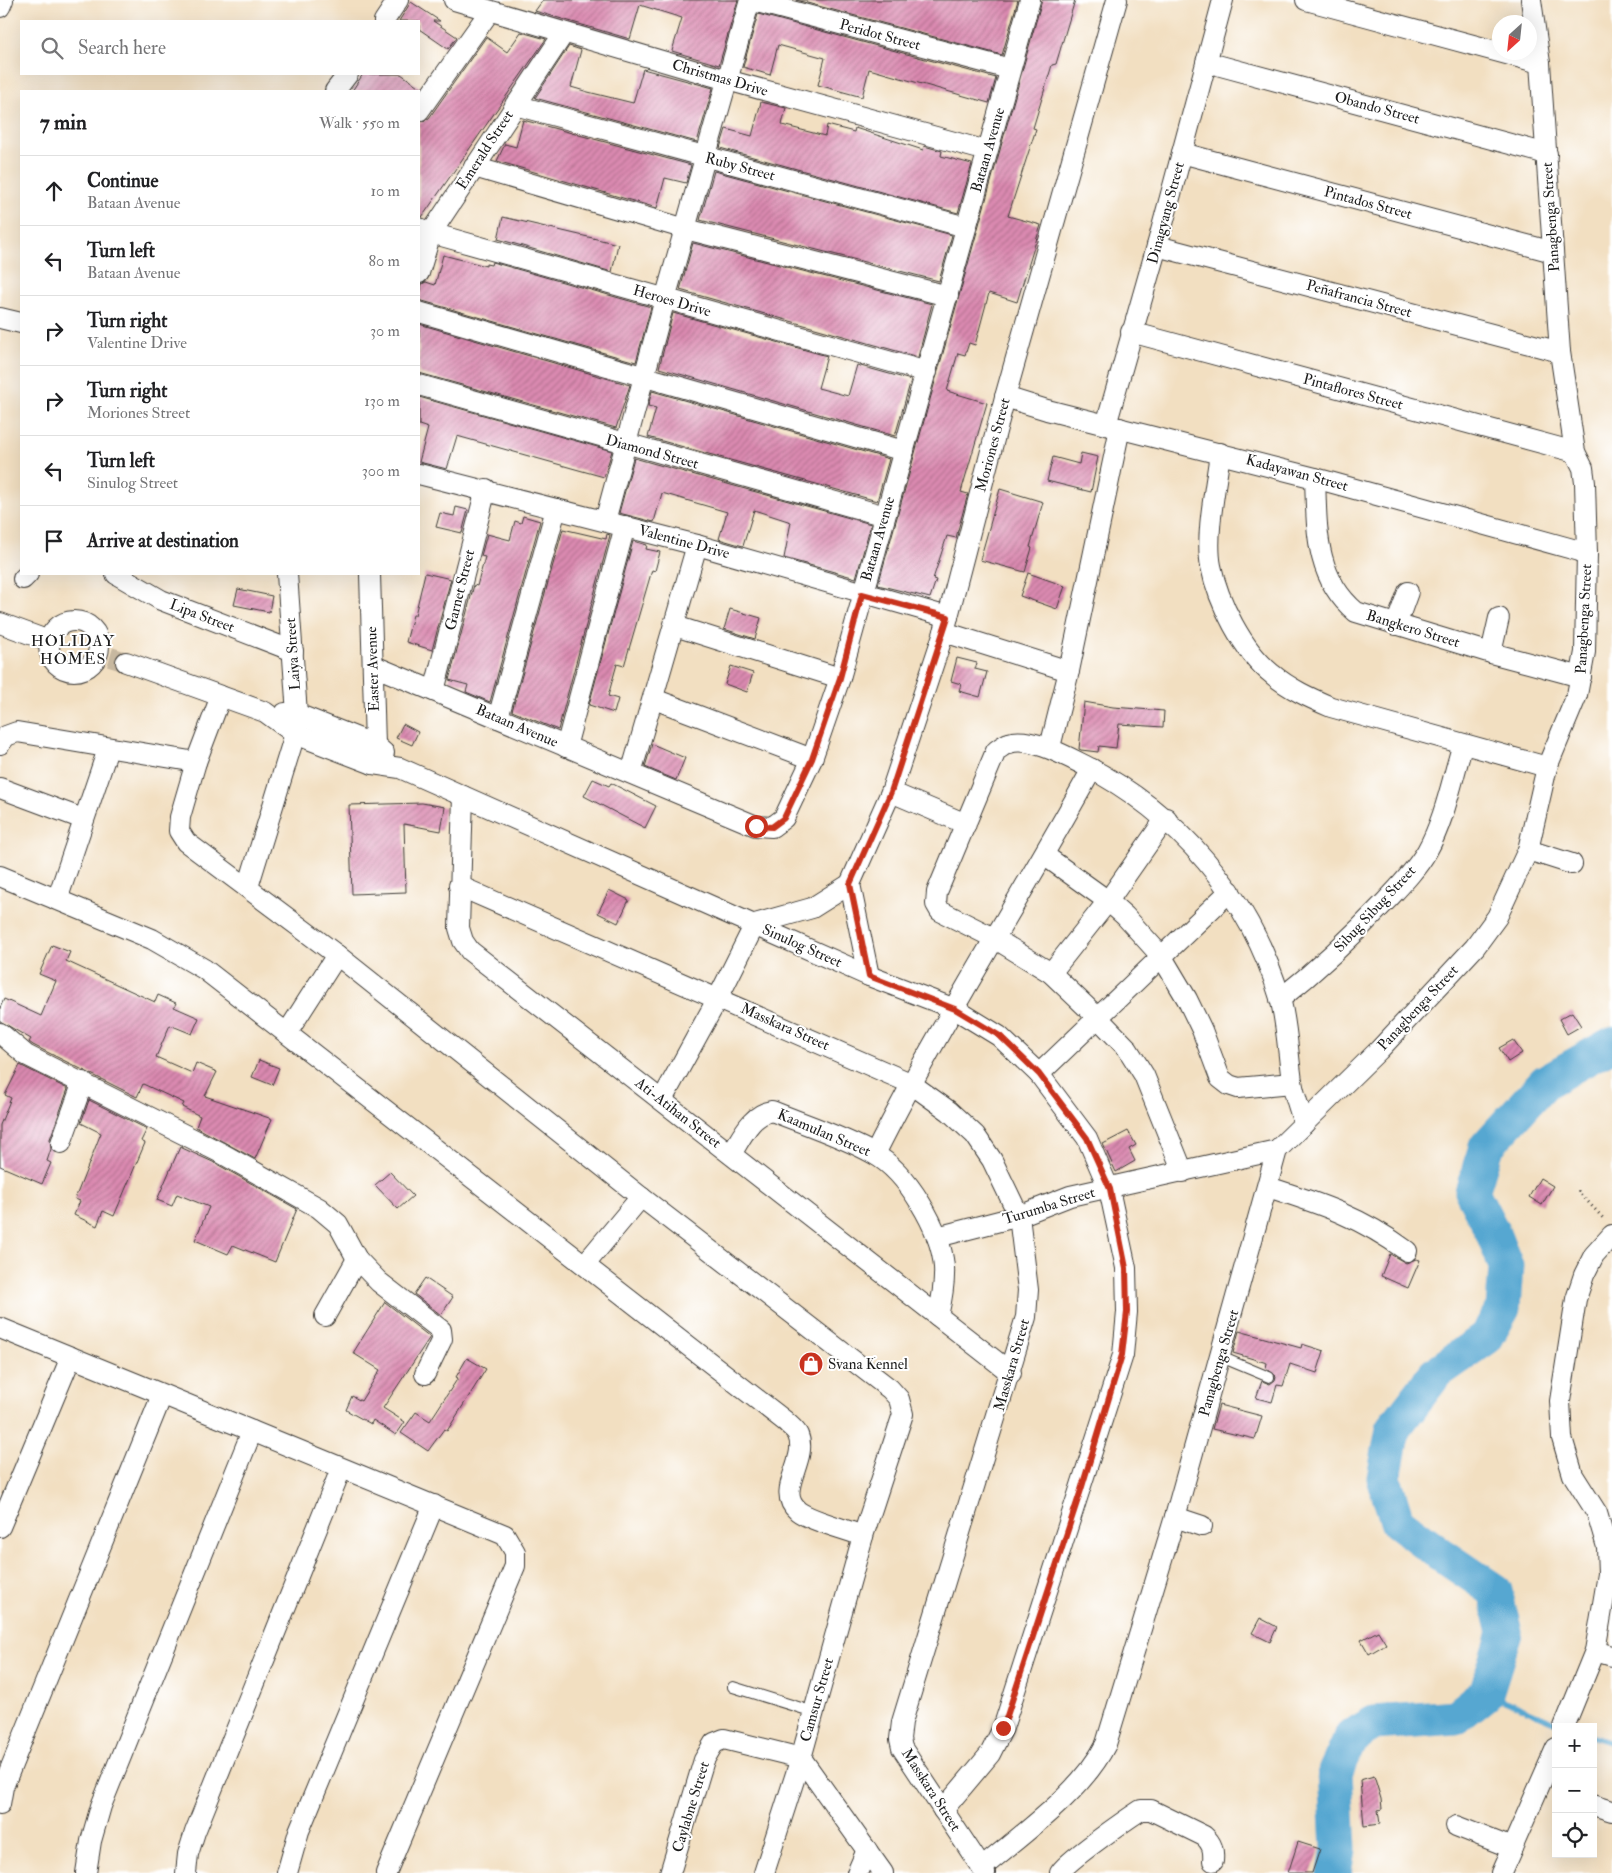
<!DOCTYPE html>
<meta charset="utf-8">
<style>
body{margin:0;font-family:"IM FELL Double Pica",serif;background:#f6f6f6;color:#202124}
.controls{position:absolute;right:15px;bottom:15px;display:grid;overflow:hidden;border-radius:0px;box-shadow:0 5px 20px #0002}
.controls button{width:45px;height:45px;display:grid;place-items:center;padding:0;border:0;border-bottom:1px solid #e0e0e0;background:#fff;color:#202124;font:25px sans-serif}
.compass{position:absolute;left:1492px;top:15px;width:45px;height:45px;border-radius:50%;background:#fff;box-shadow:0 5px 20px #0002;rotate:207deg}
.stop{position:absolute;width:15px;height:15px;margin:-11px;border:4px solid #c8321e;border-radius:50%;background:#fff}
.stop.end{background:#c8321e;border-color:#fff;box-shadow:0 1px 5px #0008}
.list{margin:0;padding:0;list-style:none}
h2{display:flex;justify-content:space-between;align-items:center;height:65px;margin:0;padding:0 20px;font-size:21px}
h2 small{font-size:16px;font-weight:400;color:#757577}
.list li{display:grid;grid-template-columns:32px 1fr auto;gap:15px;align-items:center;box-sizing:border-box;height:70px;padding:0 20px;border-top:1px solid #e0e0e0}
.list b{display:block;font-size:19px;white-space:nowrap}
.list p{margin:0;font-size:16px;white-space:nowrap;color:#757577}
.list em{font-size:16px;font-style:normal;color:#757577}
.icon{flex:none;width:28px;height:28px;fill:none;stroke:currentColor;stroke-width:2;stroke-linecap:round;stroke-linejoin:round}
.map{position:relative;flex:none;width:1612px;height:1873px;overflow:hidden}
.search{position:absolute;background:#fff;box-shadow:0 5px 20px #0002;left:20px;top:20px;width:400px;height:55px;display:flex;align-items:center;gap:12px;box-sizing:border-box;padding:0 18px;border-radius:0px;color:#757577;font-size:19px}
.panel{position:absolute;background:#fff;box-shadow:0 5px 20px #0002;left:20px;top:90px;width:400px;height:485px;border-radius:0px}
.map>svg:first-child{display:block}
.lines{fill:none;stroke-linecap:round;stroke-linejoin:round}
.stream{stroke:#56a7d1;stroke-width:5.5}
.river{stroke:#56a7d1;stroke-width:35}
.building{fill:url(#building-hatch)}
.minor-tunnel{stroke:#c7b8a0;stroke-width:20;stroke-dasharray:20 10;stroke-linecap:butt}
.service-casing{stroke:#3c3935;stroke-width:12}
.minor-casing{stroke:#3c3935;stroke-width:22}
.path{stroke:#3c3935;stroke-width:3;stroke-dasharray:1 4;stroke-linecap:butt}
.service{stroke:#fff;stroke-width:10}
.minor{stroke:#fff;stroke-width:20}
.route{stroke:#c8321e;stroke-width:6}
.labels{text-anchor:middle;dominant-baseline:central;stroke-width:4;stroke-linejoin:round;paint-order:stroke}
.street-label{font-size:15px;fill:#1c1c1c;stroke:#fff}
.poi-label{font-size:15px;fill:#1c1c1c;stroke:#fff;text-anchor:start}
.neighbourhood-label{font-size:16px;letter-spacing:1px;fill:#1c1c1c;stroke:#fff}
</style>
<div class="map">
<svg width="1612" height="1873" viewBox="0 0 1612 1873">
<defs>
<pattern id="building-hatch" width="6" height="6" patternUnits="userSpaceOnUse" patternTransform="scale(1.25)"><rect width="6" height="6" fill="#db8ab1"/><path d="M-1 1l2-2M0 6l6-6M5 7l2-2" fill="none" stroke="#b1708f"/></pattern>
</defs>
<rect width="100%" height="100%" fill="#fff"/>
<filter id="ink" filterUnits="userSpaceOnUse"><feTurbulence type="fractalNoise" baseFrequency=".02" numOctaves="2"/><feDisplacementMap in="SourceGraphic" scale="10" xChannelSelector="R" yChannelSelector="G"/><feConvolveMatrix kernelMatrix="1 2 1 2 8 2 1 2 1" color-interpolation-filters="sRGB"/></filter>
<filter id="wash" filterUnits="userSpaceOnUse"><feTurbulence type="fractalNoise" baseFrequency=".0096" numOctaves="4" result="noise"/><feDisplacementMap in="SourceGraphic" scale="20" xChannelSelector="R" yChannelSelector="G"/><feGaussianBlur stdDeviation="1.12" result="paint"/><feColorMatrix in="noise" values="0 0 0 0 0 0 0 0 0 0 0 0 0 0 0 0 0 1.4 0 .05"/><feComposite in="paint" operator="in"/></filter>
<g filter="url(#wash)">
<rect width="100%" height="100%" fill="#f2dfc1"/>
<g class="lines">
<g class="stream">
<polyline points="1486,1693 1561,1725"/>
<polyline points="1593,1737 1612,1743"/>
</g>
<polyline class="river" points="1335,1873 1339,1849 1335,1772 1351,1737 1374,1723 1456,1717 1486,1693 1505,1633 1495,1591 1439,1553 1397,1521 1384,1478 1393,1429 1436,1373 1486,1338 1503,1308 1506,1266 1492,1231 1472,1192 1486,1147 1545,1082 1612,1044"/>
</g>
<g id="blocks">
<g class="building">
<polygon points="543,0 738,0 719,65 672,51 682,18 640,5 630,39 535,11"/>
<polygon points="796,0 1018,0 1002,55"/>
<polygon points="1042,0 1075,0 1056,64 1052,65 1033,128 1036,129 1008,216 1041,225 1017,302 989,293 975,345 969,343 965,355 958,353 947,391 987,403 961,492 968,494 958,530 956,538 947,536 933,579 936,580 930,598 878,585"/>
<polygon points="411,2 440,21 433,21 457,37 448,49 419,29 419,21 399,21"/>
<polygon points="758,14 996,78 989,103 869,69 862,97 818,85 825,58 778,45 770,75 743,67"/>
<polygon points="521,32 546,39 422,217 419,216 419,123 429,118 486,37 507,52"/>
<polygon points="569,46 581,50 571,87 588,92 633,103 643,69 713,88 697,142 535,98"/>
<polygon points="363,74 401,74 421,88 418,91 352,91"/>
<polygon points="761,102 786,108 782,125 825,136 827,125 854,132 855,128 923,150 924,146 942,151 941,156 972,164 958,213 720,148 726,129 752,136"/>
<polygon points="523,120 691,165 686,183 665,178 657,208 497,161 505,144 516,147"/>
<polygon points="714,171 952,235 939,281 700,220"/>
<polygon points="503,217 618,244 612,272 498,239"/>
<polygon points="693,243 932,304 918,357 680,290"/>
<polygon points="443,255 486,266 486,264 491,265 492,262 651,307 636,362 419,300 422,284 426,282 435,285"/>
<polygon points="673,313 827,356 818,388 848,396 857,365 911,380 895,436 659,368"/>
<polygon points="419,324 630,385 616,428 419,373"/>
<polygon points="652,391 889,459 877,501 648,437 656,408 648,406"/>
<polygon points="419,397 612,451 604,477 457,436 447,469 419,462 428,428 419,425"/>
<polygon points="1081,453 1098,457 1091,492 1047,481 1053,457 1079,464"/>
<polygon points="634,458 871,524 856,578 784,558 791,522 754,510 743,546 719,539 727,512 662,493 654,522 619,513"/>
<polygon points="1000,489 1043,502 1030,547 1032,548 1025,572 980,560"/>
<polygon points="456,507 468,510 462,533 436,527 440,513 454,516"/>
<polygon points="523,516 540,521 490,702 466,692 468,685 449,680 474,585 477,586 485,557 481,556 487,534 510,540 515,521 521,523"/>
<polygon points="563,529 606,539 607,534 610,535 558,730 512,711"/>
<polygon points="633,541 647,545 646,549 660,552 655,571 652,570 624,666 617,664 608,696 618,699 614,713 589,705"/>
<polygon points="425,573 451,579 432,650 406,642 413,615 415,615"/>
<polygon points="1028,573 1065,586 1057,609 1020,596"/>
<polygon points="238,589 272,596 269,612 234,605"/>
<polygon points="730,609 761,618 755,639 724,629"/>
<polygon points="957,658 977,663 975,669 987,672 980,697 959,691 961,684 951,681"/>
<polygon points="731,666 753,673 747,692 725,684"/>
<polygon points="1084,702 1113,707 1164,711 1163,727 1119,724 1116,748 1099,746 1098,752 1081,750 1079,749"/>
<polygon points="403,724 418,732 412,745 396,738"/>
<polygon points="652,744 685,758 676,780 645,767"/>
<polygon points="593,779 609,786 611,783 656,806 645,828 584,796"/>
<polygon points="422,803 445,807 441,831 404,824 406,892 352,894 349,805"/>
<polygon points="609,890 629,900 618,923 598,913"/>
<polygon points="52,945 70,952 66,961 155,1002 158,995 176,1003 174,1007 199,1018 192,1034 170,1025 156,1057 192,1073 196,1063 217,1072 205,1096 272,1119 255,1159 196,1127 200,1116 182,1107 184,1103 143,1084 137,1097 33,1045 29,1042 31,1039 0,1021 0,1008 4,999 41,1016 56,981 39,974"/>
<polygon points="1572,1012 1581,1026 1567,1034 1559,1019"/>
<polygon points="1513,1040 1522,1053 1508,1062 1499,1048"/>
<polygon points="259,1060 279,1068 272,1085 252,1077"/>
<polygon points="20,1065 68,1089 50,1139 51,1149 47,1161 51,1163 42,1184 0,1166 0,1125 11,1098 5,1095"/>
<polygon points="89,1100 147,1129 141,1141 145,1143 114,1216 103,1211 97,1226 74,1215 80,1201 75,1199 101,1133 81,1123"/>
<polygon points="1128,1131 1136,1145 1129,1149 1135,1161 1116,1172 1103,1144"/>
<polygon points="180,1147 215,1163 297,1209 275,1262 233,1245 228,1254 195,1240 209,1207 177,1194 172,1206 157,1200"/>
<polygon points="390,1172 413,1196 398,1209 375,1185"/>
<polygon points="1540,1178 1553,1186 1542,1205 1529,1197"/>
<polygon points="1390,1254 1406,1263 1416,1259 1420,1260 1408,1288 1381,1276"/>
<polygon points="425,1278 453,1297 441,1315 414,1294"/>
<polygon points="385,1302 430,1337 383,1408 405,1422 396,1435 373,1420 371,1424 346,1410 352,1396 361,1401 380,1370 353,1353"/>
<polygon points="1239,1331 1301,1348 1302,1344 1324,1351 1317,1373 1290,1364 1283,1386 1277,1385 1272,1402 1256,1398 1262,1381 1270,1384 1275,1380 1276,1376 1266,1368 1267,1363 1233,1353"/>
<polygon points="467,1358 486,1369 447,1431 444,1429 428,1451 401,1433 416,1412 430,1421 458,1378 456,1377"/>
<polygon points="1219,1405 1262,1416 1255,1439 1212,1429"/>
<polygon points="1260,1618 1277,1627 1270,1642 1252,1633"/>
<polygon points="1378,1631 1386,1644 1369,1654 1361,1640"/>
<polygon points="1374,1776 1381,1799 1382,1809 1378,1810 1380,1824 1364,1826 1360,1780"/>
<polygon points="1298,1842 1320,1849 1312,1873 1288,1873"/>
</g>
</g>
</g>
<g filter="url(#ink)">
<use href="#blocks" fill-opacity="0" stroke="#3c3935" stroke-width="1"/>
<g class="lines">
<polyline class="minor-tunnel" points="110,657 126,662"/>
<defs>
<g id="service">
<polyline points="1221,1357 1269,1377"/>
<polyline points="733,1687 814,1712"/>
</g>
<g id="minor">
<polyline points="454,0 727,80 987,151"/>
<polyline points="750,0 1010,69"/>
<polyline points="1306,0 1540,63"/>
<polyline points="0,7 3,0"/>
<polyline points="384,21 398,0"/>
<polyline points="1206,62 1547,154"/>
<polyline points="335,91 348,74"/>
<polyline points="515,105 966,227"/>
<polyline points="419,111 490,11"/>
<polyline points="1182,153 1553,252"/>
<polyline points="474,167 686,229 948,296"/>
<polyline points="419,228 431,233 927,372"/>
<polyline points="1157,246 1560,352"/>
<polyline points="419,273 431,233 564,33"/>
<polyline points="419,312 904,451"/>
<polyline points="0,318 21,323"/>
<polyline points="1131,332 1575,452"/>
<polyline points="419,385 885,516"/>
<polyline points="1005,397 1047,410 1315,478 1587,553"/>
<polyline points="1106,425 1157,246 1223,0"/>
<path d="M 1220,453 C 1216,485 1205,536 1211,566 C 1218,602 1243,651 1272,674 C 1290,689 1310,698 1331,707 L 1547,767"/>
<polyline points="419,474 697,545 948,617"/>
<path d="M 1315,478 C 1317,527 1314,577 1356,612 L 1491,653 L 1581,677"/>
<polyline points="605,521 665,299 750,0"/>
<polyline points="116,574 161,600 293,651"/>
<polyline points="370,574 375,745 373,764"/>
<polyline points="23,579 28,574"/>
<circle cx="74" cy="646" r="25"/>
<polyline points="0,623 49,641"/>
<polyline points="1396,625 1408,592"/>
<polyline points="675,626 840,678"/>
<polyline points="944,632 1069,671"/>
<polyline points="1491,653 1499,618"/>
<polyline points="126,662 265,712 295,734 373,764 400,768 869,976 955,1009 999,1036 1039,1074 1087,1138 1109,1189 1126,1268 1127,1312 1123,1355 1003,1728 990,1754 943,1810"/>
<polyline points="374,666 756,826 772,827 784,818 812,759 840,678 1030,0"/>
<polyline points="434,691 486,489"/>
<polyline points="221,696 196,762 180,817 179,831 186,842 337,955 641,1197 890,1389 899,1399 903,1414 863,1536 801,1758 883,1873"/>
<polyline points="654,699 812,759"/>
<polyline points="285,713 297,714 375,745 384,753"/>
<polyline points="498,718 556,509"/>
<polyline points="0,744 6,736 17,732 196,762"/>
<polyline points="566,747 625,526"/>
<polyline points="1050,747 1069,671 1120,428"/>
<polyline points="631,773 697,545"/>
<polyline points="0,788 83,819"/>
<polyline points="891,792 966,824"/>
<polyline points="463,796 459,928 463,941 470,951 1011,1373"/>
<polyline points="1528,850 1572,864"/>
<polyline points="1044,855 1108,901 1125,916 1162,957 1187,999 1202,1030 1220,1078 1229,1085 1238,1088 1292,1083"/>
<path d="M 0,876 L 152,939 L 204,969 L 785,1421 C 789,1425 796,1430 798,1435 C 809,1460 774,1491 798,1511 C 809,1520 848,1530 863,1536"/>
<polyline points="459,886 910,1083 949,1111 975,1135 992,1160 1019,1216 1028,1290 1026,1317 902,1722 900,1739 902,1748 985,1873"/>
<polyline points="248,887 295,734 297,714 287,574"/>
<polyline points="57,900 108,749"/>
<polyline points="1051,973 1108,901 1166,818"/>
<polyline points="869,976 850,884 891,792 944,632 1005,397 1117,0"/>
<path d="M 1280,999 C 1318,969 1353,936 1386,901 C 1400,886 1416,870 1427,851 C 1445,819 1452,779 1463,744"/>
<polyline points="0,1033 26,1055 221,1153 319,1208 338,1224 357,1259 379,1282 441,1330 442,1339 425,1374"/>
<polyline points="287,1033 337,955"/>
<polyline points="1039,1074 1230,891"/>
<polyline points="662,1100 718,998 755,924 812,908 850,884"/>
<polyline points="61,1143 83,1082"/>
<path d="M 731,1154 C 742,1137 751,1114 772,1111 C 804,1124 844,1137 874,1154 C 907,1172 941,1229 944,1267 C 945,1284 942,1299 938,1316"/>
<path d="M 875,1154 C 941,1022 1021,898 1092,769"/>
<path d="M 1183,1172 L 1144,1075 L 1127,1048 L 1098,1018 L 1051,973 L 994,938 L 940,911 L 936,904 L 937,892 L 996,751 C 1000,748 1005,744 1009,743 C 1029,736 1066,756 1084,765 C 1178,813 1250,896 1280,998 C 1287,1024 1288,1054 1292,1081 C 1294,1095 1300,1110 1304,1124"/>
<path d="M 1268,1187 C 1321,1204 1361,1217 1407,1251"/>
<polyline points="937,1237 1019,1216 1070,1196 1277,1150"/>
<polyline points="586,1263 641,1197"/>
<polyline points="325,1316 357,1259"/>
<polyline points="0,1328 252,1431 101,1806 91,1841 86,1873"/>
<polyline points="252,1431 505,1535 515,1552 515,1566 386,1873"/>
<polyline points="1175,1517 1202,1526"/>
<polyline points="0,1527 71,1357"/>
<polyline points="1595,1651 1612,1656"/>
<polyline points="1564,1727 1595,1651 1608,1574 1607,1547 1597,1513 1573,1475 1562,1438 1560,1401 1576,1299 1584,1275 1594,1255 1612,1235"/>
<polyline points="0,1804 3,1787 162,1395"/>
<polyline points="1593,1805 1612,1811"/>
<polyline points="1456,1826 1512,1848"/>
<path d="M 982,1868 C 1023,1833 1082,1792 1106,1744 L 1175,1517 L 1277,1150 L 1379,1050 L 1475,947 L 1497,917 L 1528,850 L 1547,767 L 1577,695 L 1585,652 L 1587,553 L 1585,483 L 1583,468 L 1575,452 L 1560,352 L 1540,63 L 1531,0"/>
<polyline points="186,1873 188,1854 195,1832 341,1469"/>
<polyline points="287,1873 299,1831 434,1505"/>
<polyline points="670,1873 704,1760 714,1743 724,1739 801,1758 764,1873"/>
<polyline points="857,1873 867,1850"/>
<path d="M 1060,1873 C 1065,1862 1127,1819 1141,1810 L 1151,1810 L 1204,1836 C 1212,1843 1214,1850 1213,1861"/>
<polyline points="1501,1873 1556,1748"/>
</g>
</defs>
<use href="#service" class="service-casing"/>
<use href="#minor" class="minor-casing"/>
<polyline class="path" points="1578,1191 1603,1218"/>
<use href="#service" class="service"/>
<use href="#minor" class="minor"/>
</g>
</g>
<g class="lines" filter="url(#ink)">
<polyline class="route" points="756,826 772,827 784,818 812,759 840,678 862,594 948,617 891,792 850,884 869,976 955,1009 1000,1036 1039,1074 1087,1138 1110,1189 1126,1268 1127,1312 1122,1355 1081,1490 1003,1728"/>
</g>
<defs>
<symbol id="shop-disc" viewBox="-11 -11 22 22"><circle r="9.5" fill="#c8321e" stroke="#fff"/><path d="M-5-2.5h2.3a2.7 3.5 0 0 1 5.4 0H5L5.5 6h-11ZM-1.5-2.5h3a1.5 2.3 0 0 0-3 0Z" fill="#fff"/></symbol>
</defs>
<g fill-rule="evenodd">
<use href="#shop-disc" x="797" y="1350" width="28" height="28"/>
</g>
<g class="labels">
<g class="street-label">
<text transform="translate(880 35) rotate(15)">Peridot Street</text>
<text transform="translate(720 78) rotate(16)">Christmas Drive</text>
<text transform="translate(1377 108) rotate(15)">Obando Street</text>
<text transform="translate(485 150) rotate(-57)">Emerald Street</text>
<text transform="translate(988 150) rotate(-74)">Bataan Avenue</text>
<text transform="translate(740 167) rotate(15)">Ruby Street</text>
<text transform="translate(1368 203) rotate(15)">Pintados Street</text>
<text transform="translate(1166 213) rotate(-75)">Dinagyang Street</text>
<text transform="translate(1551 217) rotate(-94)">Panagbenga Street</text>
<text transform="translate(1359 299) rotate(15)">Peñafrancia Street</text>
<text transform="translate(672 301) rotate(16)">Heroes Drive</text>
<text transform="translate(1353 392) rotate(15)">Pintaflores Street</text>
<text transform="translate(993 445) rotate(-75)">Moriones Street</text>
<text transform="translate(652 452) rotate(15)">Diamond Street</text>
<text transform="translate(1297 473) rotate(15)">Kadayawan Street</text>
<text transform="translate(878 539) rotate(-74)">Bataan Avenue</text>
<text transform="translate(684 542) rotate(15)">Valentine Drive</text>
<text transform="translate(460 590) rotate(-76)">Garnet Street</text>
<text transform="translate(202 616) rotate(21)">Lipa Street</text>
<text transform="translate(1584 619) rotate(-87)">Panagbenga Street</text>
<text transform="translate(1413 629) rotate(17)">Bangkero Street</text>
<text transform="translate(293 654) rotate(-94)">Laiya Street</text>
<text transform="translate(373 669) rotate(-92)">Easter Avenue</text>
<text transform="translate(517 726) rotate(23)">Bataan Avenue</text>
<text transform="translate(1375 909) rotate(-47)">Sibug Sibug Street</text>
<text transform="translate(802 946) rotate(24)">Sinulog Street</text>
<text transform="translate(1418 1008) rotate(-47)">Panagbenga Street</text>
<text transform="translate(785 1027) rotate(24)">Masskara Street</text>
<text transform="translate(678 1113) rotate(38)">Ati-Atihan Street</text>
<text transform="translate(824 1133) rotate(23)">Kaamulan Street</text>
<text transform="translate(1049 1206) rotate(-17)">Turumba Street</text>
<text transform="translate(1219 1363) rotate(-74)">Panagbenga Street</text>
<text transform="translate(1012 1365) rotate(-74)">Masskara Street</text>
<text transform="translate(817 1700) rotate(-74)">Camsur Street</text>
<text transform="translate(931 1790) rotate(57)">Masskara Street</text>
<text transform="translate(691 1807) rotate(-73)">Caylabne Street</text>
</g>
<g class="poi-label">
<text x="828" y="1364">Svana Kennel</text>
</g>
<g class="neighbourhood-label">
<text x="73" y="641">HOLIDAY<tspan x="73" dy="18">HOMES</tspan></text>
</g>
</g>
</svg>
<div class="controls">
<button>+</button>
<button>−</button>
<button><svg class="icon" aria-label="locate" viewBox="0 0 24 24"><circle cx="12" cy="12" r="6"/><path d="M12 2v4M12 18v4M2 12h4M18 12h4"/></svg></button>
</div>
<svg class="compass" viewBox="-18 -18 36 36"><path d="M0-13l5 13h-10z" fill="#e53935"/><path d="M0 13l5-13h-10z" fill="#757577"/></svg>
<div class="stop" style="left:756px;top:826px"></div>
<div class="stop end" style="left:1003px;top:1728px"></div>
<div class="search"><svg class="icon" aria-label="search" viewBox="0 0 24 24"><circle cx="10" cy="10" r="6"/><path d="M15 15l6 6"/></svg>Search here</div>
<section class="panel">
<h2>7 min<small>Walk · 550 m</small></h2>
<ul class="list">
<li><svg class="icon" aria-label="ahead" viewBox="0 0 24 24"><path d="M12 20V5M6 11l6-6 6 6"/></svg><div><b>Continue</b><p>Bataan Avenue</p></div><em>10 m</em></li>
<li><svg class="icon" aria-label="left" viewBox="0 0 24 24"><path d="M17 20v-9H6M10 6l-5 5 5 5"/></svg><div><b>Turn left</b><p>Bataan Avenue</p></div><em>80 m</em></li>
<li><svg class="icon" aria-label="right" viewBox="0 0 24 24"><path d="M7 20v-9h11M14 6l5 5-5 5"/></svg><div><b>Turn right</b><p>Valentine Drive</p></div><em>30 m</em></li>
<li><svg class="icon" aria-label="right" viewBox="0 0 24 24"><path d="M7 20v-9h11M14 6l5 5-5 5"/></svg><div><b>Turn right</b><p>Moriones Street</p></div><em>130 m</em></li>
<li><svg class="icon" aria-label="left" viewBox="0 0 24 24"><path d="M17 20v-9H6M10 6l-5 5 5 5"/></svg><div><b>Turn left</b><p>Sinulog Street</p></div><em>300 m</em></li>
<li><svg class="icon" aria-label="arrive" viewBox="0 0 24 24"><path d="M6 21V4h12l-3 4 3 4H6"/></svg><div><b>Arrive at destination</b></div></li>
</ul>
</section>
</div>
